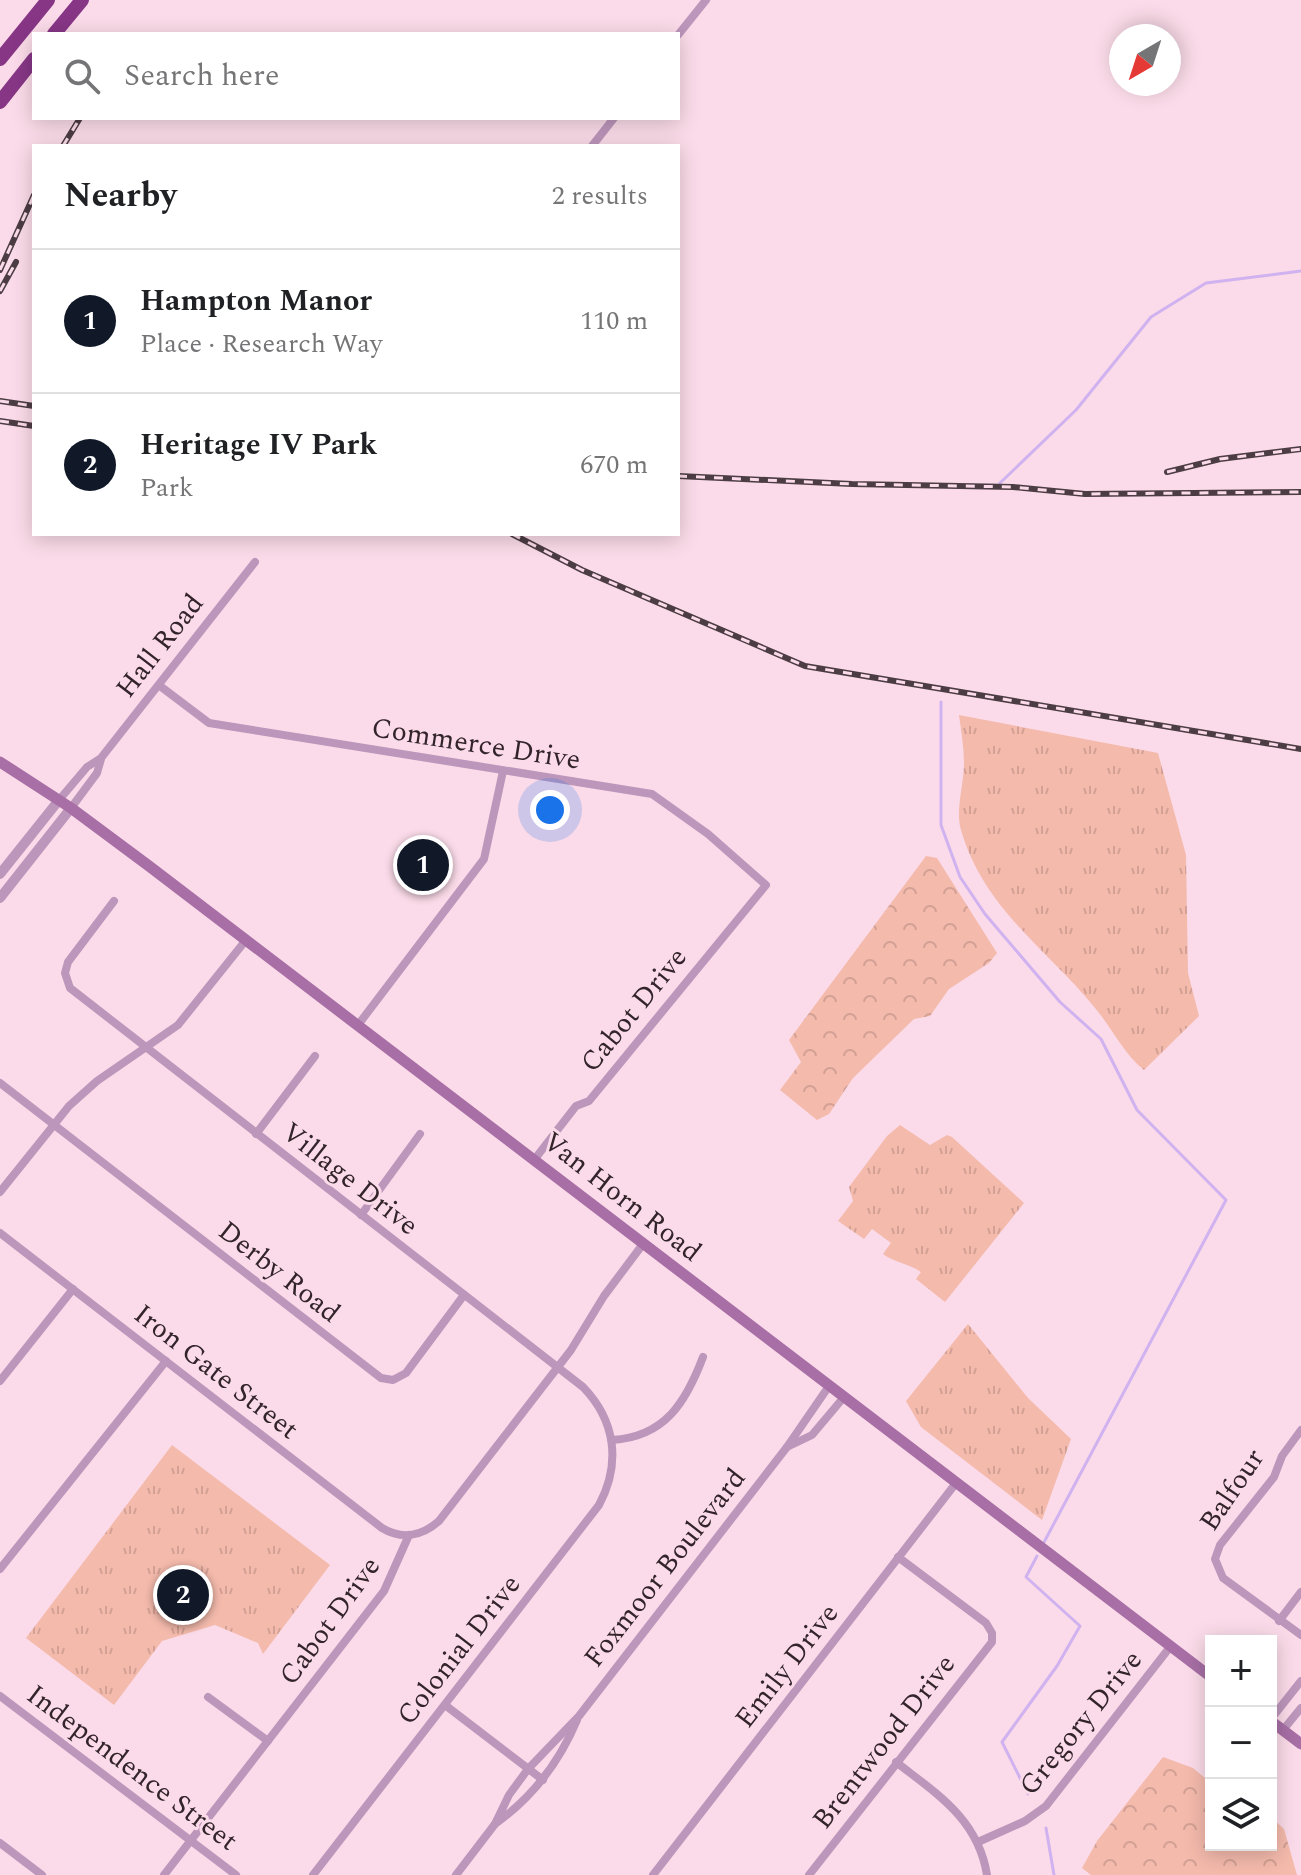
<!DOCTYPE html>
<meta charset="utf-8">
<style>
body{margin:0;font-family:Spectral,serif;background:#f6f6f6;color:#202124}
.controls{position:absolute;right:24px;bottom:24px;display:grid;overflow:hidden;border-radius:0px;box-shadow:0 4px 20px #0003}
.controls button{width:72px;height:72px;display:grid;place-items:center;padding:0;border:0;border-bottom:2px solid #e0e0e0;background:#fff;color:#202124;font:40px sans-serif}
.compass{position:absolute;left:1109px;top:24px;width:72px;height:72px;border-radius:50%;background:#fff;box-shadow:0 4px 20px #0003;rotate:219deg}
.you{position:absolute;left:550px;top:810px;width:28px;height:28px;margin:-20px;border:6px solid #fff;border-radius:50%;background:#1a73e8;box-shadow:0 0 0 12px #1a73e833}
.badge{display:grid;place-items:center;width:52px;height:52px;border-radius:50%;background:#111827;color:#fff;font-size:26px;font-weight:700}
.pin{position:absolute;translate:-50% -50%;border:4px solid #fff;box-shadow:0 2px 8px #0006}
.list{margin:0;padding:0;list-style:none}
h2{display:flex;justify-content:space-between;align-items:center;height:104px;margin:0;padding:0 32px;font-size:34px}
h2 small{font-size:26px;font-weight:400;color:#757577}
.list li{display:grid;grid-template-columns:52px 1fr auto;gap:24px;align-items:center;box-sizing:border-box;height:144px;padding:0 32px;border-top:2px solid #e0e0e0}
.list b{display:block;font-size:30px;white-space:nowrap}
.list p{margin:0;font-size:26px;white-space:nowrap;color:#757577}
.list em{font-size:26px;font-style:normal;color:#757577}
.icon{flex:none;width:44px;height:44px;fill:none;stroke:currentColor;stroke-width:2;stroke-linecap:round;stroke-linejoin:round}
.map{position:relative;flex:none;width:1301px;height:1875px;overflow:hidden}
.search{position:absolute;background:#fff;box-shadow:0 4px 20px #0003;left:32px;top:32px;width:648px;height:88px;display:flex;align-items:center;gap:20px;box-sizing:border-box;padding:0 28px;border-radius:0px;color:#757577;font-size:30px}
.panel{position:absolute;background:#fff;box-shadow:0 4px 20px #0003;left:32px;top:144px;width:648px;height:392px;border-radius:0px}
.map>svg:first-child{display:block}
.grass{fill:url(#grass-tufts)}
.forest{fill:url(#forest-crowns)}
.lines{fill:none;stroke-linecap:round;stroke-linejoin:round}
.stream{stroke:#cfb2ef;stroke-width:3}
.minor{stroke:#bd96bb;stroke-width:8}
.tertiary{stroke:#bd96bb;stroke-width:10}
.secondary{stroke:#a76fa5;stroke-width:11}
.motorway{stroke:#873686;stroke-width:14}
.rail-casing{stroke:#4c3c43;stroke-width:6}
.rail{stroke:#fbdbe9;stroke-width:3;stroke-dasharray:9;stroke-linecap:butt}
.labels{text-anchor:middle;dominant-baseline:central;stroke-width:6;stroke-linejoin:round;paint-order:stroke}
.street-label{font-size:28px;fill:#32242a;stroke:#fbdbe9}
</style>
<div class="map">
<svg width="1301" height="1875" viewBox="0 0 1301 1875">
<defs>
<pattern id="grass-tufts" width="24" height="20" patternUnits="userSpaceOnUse" patternTransform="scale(2)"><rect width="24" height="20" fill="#f4baac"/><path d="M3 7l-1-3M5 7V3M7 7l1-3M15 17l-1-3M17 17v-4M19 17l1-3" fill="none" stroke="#d2a094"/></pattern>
<pattern id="forest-crowns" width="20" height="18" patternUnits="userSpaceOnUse" patternTransform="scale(2)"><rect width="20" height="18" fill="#f4baac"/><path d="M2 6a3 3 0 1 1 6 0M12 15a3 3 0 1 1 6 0" fill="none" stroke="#d2a094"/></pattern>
</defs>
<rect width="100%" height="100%" fill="#fbdbe9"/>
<g class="grass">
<path d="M 959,715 L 1158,753 L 1186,855 L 1188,973 L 1199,1016 L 1144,1070 C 1123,1053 1112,1028 1095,1008 C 1046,948 984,909 961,830 C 955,811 964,784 964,763 C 964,747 961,731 959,715 Z"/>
<path d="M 900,1125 L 930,1145 L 947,1135 L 952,1137 L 1024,1203 L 945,1302 L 916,1279 L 921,1272 C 908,1263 895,1263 883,1254 L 891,1243 L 872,1229 L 864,1239 L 838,1221 L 853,1201 L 849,1187 L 887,1136 Z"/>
<polygon points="968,1324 1028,1398 1071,1439 1042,1520 921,1427 906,1401"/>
<polygon points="172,1445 330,1565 263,1654 258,1643 215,1625 162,1641 114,1705 26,1638"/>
</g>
<g class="forest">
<polygon points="926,856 937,858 997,953 989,963 949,989 930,1016 914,1019 853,1078 829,1114 817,1120 780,1090 801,1062 789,1040"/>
<polygon points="1163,1757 1193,1768 1211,1783 1211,1845 1271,1845 1271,1817 1284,1829 1297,1875 1091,1875 1082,1868 1097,1841"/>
</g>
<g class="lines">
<g class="stream">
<polyline points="1000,483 1076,410 1151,317 1206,283 1301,271"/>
<polyline points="941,702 941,825 960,877 985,914 1060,1002 1101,1039 1137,1110 1226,1200 1042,1546"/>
<polyline points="1028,1794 1002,1742 1057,1666 1080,1626 1026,1577 1037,1556"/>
<polyline points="1046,1828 1054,1875"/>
</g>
<g class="minor">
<polyline points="678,35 706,0"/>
<polyline points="592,146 614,118"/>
<polyline points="160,686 209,723 652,794 708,834 766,885 589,1101 576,1106 534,1160"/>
<polyline points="59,800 87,767 101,758 255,562"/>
<polyline points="71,808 97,773 101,759"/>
<path d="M 114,901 L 68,962 L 65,973 L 70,988 L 583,1387 C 616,1421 621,1464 599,1505 L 313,1875"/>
<polyline points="358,1025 484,859 503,771"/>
<polyline points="0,1083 381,1378 393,1380 406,1373 464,1295"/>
<polyline points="256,1134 315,1056"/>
<polyline points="0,1192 69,1106 97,1081 178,1025 246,940"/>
<polyline points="361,1215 420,1134"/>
<path d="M 0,1233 L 382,1528 C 402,1540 422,1536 439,1521 L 571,1350 L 604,1296 L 643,1244"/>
<polyline points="0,1381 73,1289"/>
<polyline points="1301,1430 1282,1456 1274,1477 1220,1545 1215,1559 1223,1578 1301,1635"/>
<path d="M 612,1440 C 665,1437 686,1402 703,1357"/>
<polyline points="787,1447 812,1435 844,1397"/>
<polyline points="0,1569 166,1361"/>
<polyline points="1279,1621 1301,1592"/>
<polyline points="0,1696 236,1875"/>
<polyline points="208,1697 268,1741"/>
<polyline points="445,1705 543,1780"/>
<polyline points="1271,1719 1301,1681"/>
<polyline points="1283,1730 1301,1708"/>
<path d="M 896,1762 C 937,1794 978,1819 987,1875"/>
<path d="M 495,1824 C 533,1797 559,1763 577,1720"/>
<polyline points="978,1842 1025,1821 1046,1806 1170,1647"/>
<polyline points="0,1843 42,1875"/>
<polyline points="164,1875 384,1591 409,1535"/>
<polyline points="456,1875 495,1824 509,1795 528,1769 579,1716 787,1447 829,1386"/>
<polyline points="653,1875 956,1483"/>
<polyline points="809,1875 992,1642 992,1633 986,1623 898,1557"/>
</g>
<g class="tertiary">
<polyline points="0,874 59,800"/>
<polyline points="0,898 71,808"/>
</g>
<g class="secondary">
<polyline points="0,762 71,808 149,866 1211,1677"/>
<polyline points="1271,1721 1301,1744"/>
</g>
<g class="motorway">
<polyline points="54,34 82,0"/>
<polyline points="0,59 48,0"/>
<polyline points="0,102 34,59"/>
</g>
<defs>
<g id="rail">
<polyline points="63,146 80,118"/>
<polyline points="0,270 34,195"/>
<polyline points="0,291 16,262"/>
<polyline points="0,401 34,406"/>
<polyline points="0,421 34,426"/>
<polyline points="1167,472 1220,459 1301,449"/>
<polyline points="678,476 852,484 1013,487 1085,494 1301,492"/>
<polyline points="512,534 582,570 805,666 1301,749"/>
</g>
</defs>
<use href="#rail" class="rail-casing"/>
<use href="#rail" class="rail"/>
</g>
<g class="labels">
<g class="street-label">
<text transform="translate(160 646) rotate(-52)">Hall Road</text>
<text transform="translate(476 744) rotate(9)">Commerce Drive</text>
<text transform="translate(634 1010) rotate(-51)">Cabot Drive</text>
<text transform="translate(350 1179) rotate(38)">Village Drive</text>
<text transform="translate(622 1197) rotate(38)">Van Horn Road</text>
<text transform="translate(279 1272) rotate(38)">Derby Road</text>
<text transform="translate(216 1372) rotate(38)">Iron Gate Street</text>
<text transform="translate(1232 1490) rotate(-56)">Balfour</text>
<text transform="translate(665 1568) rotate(-52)">Foxmoor Boulevard</text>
<text transform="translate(330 1621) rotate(-54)">Cabot Drive</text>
<text transform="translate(459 1650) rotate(-52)">Colonial Drive</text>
<text transform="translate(787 1666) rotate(-52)">Emily Drive</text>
<text transform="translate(1081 1723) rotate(-51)">Gregory Drive</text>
<text transform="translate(884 1742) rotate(-52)">Brentwood Drive</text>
<text transform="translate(132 1768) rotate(37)">Independence Street</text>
</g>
</g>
</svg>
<div class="controls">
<button>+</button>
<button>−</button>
<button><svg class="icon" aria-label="layers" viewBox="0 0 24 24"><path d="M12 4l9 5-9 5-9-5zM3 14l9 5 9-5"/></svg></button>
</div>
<svg class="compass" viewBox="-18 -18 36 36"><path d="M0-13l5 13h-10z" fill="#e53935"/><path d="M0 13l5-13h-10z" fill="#757577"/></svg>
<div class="you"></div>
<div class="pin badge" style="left:423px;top:865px">1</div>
<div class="pin badge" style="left:183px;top:1595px">2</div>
<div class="search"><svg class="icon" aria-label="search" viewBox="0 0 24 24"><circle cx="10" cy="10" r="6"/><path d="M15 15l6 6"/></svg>Search here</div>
<section class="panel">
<h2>Nearby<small>2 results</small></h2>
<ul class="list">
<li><span class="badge">1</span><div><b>Hampton Manor</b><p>Place · Research Way</p></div><em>110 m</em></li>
<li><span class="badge">2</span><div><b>Heritage IV Park</b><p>Park</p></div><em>670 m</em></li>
</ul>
</section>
</div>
